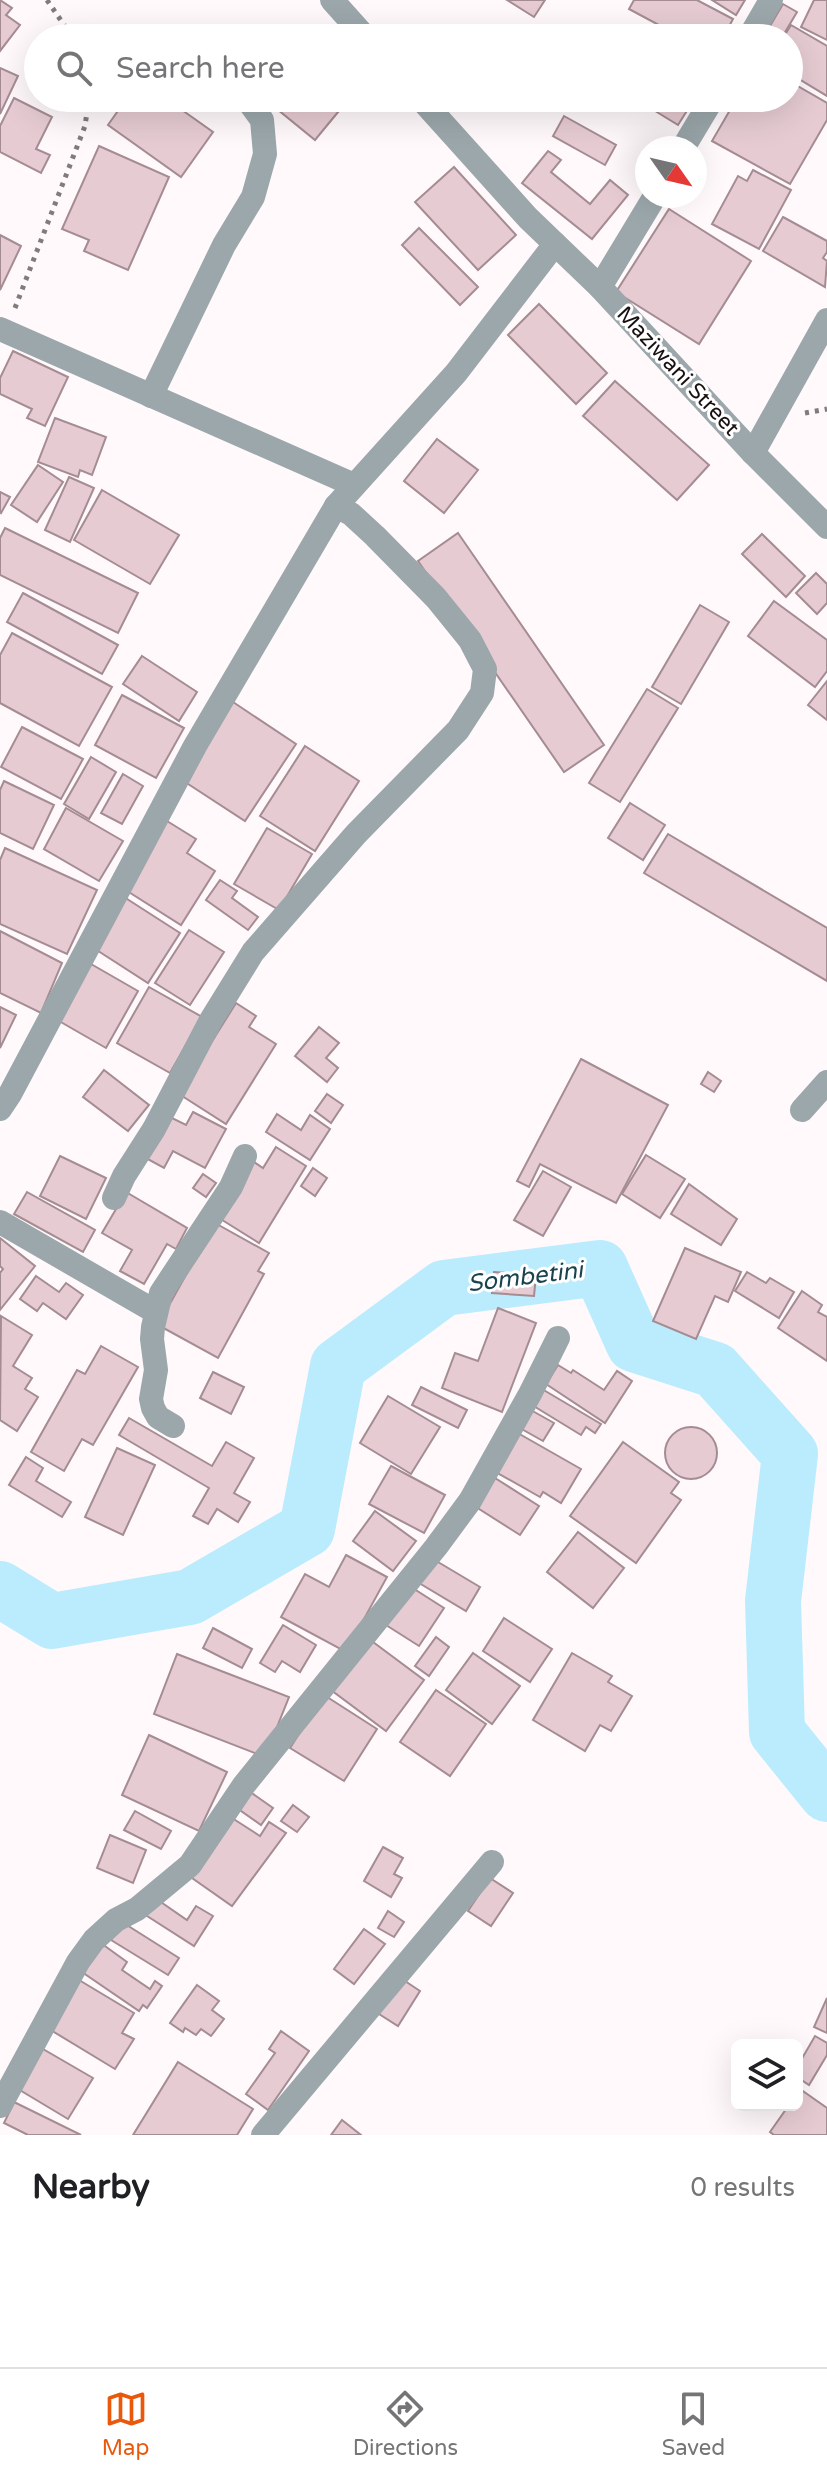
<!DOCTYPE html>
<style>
body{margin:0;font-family:"Varela Round",sans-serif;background:#f2f2f2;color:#202124}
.controls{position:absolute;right:24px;bottom:24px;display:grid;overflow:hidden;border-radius:12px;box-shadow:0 8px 32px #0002}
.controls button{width:72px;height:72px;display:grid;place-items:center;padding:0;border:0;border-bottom:2px solid #e0e0e0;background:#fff;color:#202124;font:40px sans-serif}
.compass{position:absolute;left:635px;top:136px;width:72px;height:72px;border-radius:50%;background:#fff;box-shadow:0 8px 32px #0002;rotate:124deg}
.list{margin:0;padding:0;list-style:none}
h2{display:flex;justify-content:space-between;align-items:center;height:104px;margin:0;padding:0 32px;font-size:34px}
h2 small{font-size:26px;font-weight:400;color:#757577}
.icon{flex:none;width:44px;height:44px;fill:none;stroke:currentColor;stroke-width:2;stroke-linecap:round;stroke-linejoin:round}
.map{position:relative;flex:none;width:827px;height:2135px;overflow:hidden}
.search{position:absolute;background:#fff;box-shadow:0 8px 32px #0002;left:24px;right:24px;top:24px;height:88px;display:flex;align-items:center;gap:20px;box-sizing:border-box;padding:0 28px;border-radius:44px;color:#757577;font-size:30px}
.sheet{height:232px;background:#fff}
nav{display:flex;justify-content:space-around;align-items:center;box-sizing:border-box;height:112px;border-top:2px solid #e0e0e0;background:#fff;font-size:22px;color:#757577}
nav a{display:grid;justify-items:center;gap:4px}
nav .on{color:#ea580c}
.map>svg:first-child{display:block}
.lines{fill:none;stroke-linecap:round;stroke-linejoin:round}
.river{stroke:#baecfe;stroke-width:56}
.building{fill:#e6cbd2;stroke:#a58c93;stroke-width:2}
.path{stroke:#827a7c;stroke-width:5;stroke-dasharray:4 6;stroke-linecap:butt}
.minor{stroke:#9ba7ab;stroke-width:24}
.labels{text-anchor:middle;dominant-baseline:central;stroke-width:6;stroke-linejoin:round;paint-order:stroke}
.street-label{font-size:22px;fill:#191012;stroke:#fff}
.water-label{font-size:24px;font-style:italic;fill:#1a434f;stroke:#fff}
</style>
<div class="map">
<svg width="827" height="2135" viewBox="0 0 827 2135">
<rect width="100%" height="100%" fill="#fff9fb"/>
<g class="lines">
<polyline class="river" points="0,1589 52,1621 190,1597 307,1529 338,1366 444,1288 600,1268 634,1344 715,1370 790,1454 773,1601 777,1732 827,1794"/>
</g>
<g class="building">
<polygon points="0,0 12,8 6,15 20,25 0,51"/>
<polygon points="507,0 545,0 534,17"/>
<polygon points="634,0 697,0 733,19 723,38 683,38 629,9"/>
<polygon points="712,0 745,0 736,15"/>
<polygon points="814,0 827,0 827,40 801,27"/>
<polygon points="783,4 797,12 784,34 770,26"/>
<polygon points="791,25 827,46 827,96 789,73 789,67 797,54 789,49 789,38 783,38"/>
<polygon points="624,27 641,38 617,38"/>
<polygon points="0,68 18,76 0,114"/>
<polygon points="789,81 827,103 827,120 790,184 712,141 737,98 789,98"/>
<polygon points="14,98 52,117 36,149 50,155 41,173 0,152 0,126"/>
<polygon points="127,98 165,98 213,132 181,177 108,125"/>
<polygon points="286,98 334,98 343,106 315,140 277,109"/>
<polygon points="634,98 695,98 678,125"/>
<polygon points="564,116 616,145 605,165 553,136"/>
<polygon points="99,146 169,177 128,270 84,251 89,240 62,229"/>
<polygon points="548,151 561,160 551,172 590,204 610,180 628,195 592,239 522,183"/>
<polygon points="454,167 516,235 478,270 415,202"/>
<polygon points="753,170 791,190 759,249 712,224 738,176 747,181"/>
<polygon points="669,209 751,261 699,344 616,292"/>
<polygon points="783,217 827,241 827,252 823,258 827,261 825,287 763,251"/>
<polygon points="419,228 478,287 460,305 402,245"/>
<polygon points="0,235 21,246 0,290"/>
<polygon points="539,304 607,373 576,404 508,335"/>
<polygon points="13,351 68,377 45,426 27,418 32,409 0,394 0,378"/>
<polygon points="615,381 709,465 677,500 583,416"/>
<polygon points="55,418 106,437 92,475 80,470 78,477 38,462"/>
<polygon points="437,439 478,470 444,513 404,481"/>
<polygon points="38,465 63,482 37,522 11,505"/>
<polygon points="69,477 94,488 70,542 45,530"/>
<polygon points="102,490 179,535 150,584 74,540"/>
<polygon points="0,492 10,497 1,513 0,512"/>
<polygon points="5,528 138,593 118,633 0,575 0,538"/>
<polygon points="458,533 604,745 564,772 418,561"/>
<polygon points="762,534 805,576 786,597 742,554"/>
<polygon points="816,573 827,584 827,603 817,614 796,593"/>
<polygon points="23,593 118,645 102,674 7,622"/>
<polygon points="774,601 827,640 827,671 815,687 748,636"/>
<polygon points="700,605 729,622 681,704 652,687"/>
<polygon points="12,633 112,687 79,746 0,703 0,655"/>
<polygon points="142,656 197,692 179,721 123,684"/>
<polygon points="827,681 827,720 808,705"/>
<polygon points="647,689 678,708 620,802 589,783"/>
<polygon points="122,695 184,728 156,778 95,745"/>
<polygon points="233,702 296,744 245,821 182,780"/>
<polygon points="22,727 83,759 61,799 1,767"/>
<polygon points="305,746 359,781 315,851 260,816"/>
<polygon points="91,757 116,772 89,819 64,804"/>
<polygon points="123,774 143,786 122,824 101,813"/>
<polygon points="4,781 54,805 33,849 0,833 0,790"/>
<polygon points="630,803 665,825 643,860 608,838"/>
<polygon points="66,808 123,841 99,881 44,849"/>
<polygon points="167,821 196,839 187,853 215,871 181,925 124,889"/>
<polygon points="267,828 312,854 279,910 234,884"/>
<polygon points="668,834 827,928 827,981 644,873"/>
<polygon points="5,848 97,890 67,954 0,924 0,860"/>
<polygon points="220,880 237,891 232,898 258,917 248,930 206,900"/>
<polygon points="124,897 180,933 148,983 92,947"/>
<polygon points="189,930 224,952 190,1005 155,983"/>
<polygon points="0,931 62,963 41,1013 0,993"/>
<polygon points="91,964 138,991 106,1048 59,1021"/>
<polygon points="149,987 202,1017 170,1073 117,1043"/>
<polygon points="236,1003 256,1016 249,1027 276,1044 226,1124 179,1094"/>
<polygon points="0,1007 16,1015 0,1048"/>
<polygon points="319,1027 339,1043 326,1058 338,1068 327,1082 295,1056"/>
<polygon points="581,1059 668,1105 616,1203 540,1164 529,1187 517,1181"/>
<polygon points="104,1070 149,1105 128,1131 83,1097"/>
<polygon points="708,1072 721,1081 714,1092 701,1084"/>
<polygon points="327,1094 343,1105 331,1123 315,1111"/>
<polygon points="193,1112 226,1129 205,1168 173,1151 164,1168 144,1157 166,1115 186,1125"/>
<polygon points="277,1114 301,1130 310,1115 330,1129 310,1160 266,1132"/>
<polygon points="276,1147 306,1166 259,1243 219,1218 254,1162 263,1168"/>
<polygon points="646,1155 685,1179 660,1218 622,1194"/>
<polygon points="60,1156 106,1178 86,1219 40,1196"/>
<polygon points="313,1168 327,1178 315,1196 301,1186"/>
<polygon points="543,1171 571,1187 543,1236 514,1220"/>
<polygon points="203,1174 216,1183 206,1197 193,1188"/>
<polygon points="689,1184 737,1219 721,1245 671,1214"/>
<polygon points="27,1192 95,1230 83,1252 14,1214"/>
<polygon points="126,1192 187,1228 176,1249 167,1244 144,1284 120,1271 132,1250 102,1233"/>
<polygon points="215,1223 269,1253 258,1271 264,1274 218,1358 158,1325"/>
<polygon points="0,1238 35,1266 0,1310 0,1273 3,1269 0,1266"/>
<polygon points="685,1248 741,1272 728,1302 715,1296 696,1339 653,1321"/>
<polygon points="494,1272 536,1275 534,1296 492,1293"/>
<polygon points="747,1272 766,1283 770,1278 794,1292 779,1318 735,1291"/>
<polygon points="36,1276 59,1292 66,1283 83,1295 66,1319 43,1303 37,1311 20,1299"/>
<polygon points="802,1291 822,1305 818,1312 827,1317 827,1361 778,1328"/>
<polygon points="498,1308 536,1323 502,1412 442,1388 455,1353 478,1361"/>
<polygon points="1,1316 32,1335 13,1366 32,1378 25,1389 38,1397 17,1431 0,1420"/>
<polygon points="101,1346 138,1367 93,1445 82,1439 64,1471 31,1452 77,1370 85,1374"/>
<polygon points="558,1365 571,1373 573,1370 604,1390 617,1371 632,1381 605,1423 546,1384"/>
<polygon points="213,1372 244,1387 231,1414 200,1398"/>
<polygon points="421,1387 467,1410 458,1428 412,1405"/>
<polygon points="542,1389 601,1424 595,1433 586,1427 581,1435 532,1405"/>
<polygon points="388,1396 440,1427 411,1474 360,1443"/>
<polygon points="529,1409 554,1423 543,1441 518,1427"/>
<polygon points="129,1418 212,1466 226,1442 254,1458 234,1493 250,1502 238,1522 217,1509 208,1524 193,1516 209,1488 119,1435"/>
<circle cx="691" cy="1453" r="26"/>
<polygon points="516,1432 581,1469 561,1503 543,1492 540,1497 494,1471"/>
<polygon points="623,1442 679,1482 671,1493 681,1500 636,1563 570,1516"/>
<polygon points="117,1448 155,1465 123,1535 85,1517"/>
<polygon points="26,1457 43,1468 36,1481 71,1502 62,1517 9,1485"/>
<polygon points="391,1466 445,1495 424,1533 369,1504"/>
<polygon points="495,1478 539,1506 520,1535 476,1507"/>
<polygon points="375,1511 416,1541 393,1571 353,1541"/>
<polygon points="578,1532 624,1568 593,1608 547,1572"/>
<polygon points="346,1555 387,1577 346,1652 281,1617 305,1574 329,1587"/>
<polygon points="433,1559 480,1587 466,1611 419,1583"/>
<polygon points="411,1587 444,1608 419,1646 386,1625"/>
<polygon points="504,1618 552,1649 530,1682 483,1651"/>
<polygon points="283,1625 316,1645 300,1672 282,1661 275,1672 260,1663"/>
<polygon points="213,1628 252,1649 242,1668 203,1648"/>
<polygon points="436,1637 449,1647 429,1676 415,1666"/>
<polygon points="369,1639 424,1680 386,1731 331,1690"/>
<polygon points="473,1653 520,1686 492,1724 446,1690"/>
<polygon points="572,1653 612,1676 608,1682 632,1696 611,1731 600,1725 585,1751 533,1720"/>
<polygon points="177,1654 289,1697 265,1757 154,1714"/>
<polygon points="436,1690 486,1724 450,1776 400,1742"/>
<polygon points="324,1695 377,1729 344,1781 290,1748"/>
<polygon points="149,1735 227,1772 199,1831 122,1795"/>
<polygon points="246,1789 273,1808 261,1825 234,1806"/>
<polygon points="293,1805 309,1817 297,1832 281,1821"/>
<polygon points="135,1811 171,1831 161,1849 124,1830"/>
<polygon points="232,1818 260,1836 269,1822 286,1833 232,1906 192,1878"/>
<polygon points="110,1835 146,1850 133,1883 97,1868"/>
<polygon points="383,1847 403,1858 394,1874 402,1878 391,1897 364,1881"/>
<polygon points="490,1878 513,1893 491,1926 468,1911"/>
<polygon points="155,1898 187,1920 196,1906 213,1916 194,1946 144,1914"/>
<polygon points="388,1911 404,1922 394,1937 378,1928"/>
<polygon points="122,1922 179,1958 168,1975 111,1940"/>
<polygon points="364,1929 385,1944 354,1984 334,1969"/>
<polygon points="98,1941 127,1962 122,1970 150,1989 155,1981 162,1986 147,2008 143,2005 139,2011 79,1970"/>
<polygon points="402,1979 420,1991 398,2026 379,2014"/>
<polygon points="79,1980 134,2013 122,2033 134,2039 115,2069 49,2029"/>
<polygon points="197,1985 219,2001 212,2010 224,2019 211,2036 201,2029 196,2035 185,2028 183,2032 170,2023"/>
<polygon points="827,1998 827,2033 814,2027"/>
<polygon points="281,2031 309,2051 268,2110 246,2094 275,2053 269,2049"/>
<polygon points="815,2036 827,2043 827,2055 809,2085 797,2077 797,2067"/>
<polygon points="43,2049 93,2078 68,2119 18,2089"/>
<polygon points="178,2062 253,2109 237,2135 133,2135"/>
<polygon points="800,2089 827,2108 827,2135 774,2135 770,2132 789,2105 797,2105 797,2093"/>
<polygon points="14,2102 81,2135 28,2135 4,2123"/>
<polygon points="342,2120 361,2135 331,2135"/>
</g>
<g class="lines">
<g class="path">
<polyline points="47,0 73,38"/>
<polyline points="15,308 85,126 89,98"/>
<polyline points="805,413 827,409"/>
</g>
<g class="minor">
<polyline points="332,0 366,38"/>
<polyline points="749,38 771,0"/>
<polyline points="420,98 528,218 600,287 753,453 827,527"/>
<polyline points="683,148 713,98"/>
<polyline points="600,287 655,196"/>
<polyline points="0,329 354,485"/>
<polyline points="151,396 224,245 253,197 265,154 262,120 246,98"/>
<polyline points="753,453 827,320"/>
<polyline points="0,1109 10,1094 195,746 336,506 456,373 555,244"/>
<polyline points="802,1110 827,1082"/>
<polyline points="114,1198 124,1176 154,1129 211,1020 253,952 356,834 458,730 482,693 485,669 470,640 436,598 375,536 351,514 336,506"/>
<polyline points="0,1222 156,1312"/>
<polyline points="173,1426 158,1417 153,1408 151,1399 156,1370 152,1339 153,1327 161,1293 231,1187 245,1156"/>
<polyline points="0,2106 78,1962 94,1940 116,1920 137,1909 190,1865 244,1785 436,1547 470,1501 530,1394 558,1338"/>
<polyline points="263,2135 492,1862"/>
</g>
</g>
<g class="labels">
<g class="street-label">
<text transform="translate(678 371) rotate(47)">Maziwani Street</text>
</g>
<g class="water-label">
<text transform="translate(525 1277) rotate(-7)">Sombetini</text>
</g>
</g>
</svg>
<div class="controls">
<button><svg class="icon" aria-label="layers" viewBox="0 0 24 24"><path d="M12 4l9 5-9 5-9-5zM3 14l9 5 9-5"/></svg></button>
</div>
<svg class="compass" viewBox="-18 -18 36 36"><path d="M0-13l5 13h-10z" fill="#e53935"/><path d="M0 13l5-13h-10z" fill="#757577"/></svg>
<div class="search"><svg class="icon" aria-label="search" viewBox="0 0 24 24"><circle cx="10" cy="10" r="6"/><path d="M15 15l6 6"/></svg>Search here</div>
</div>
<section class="sheet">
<h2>Nearby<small>0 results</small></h2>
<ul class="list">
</ul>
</section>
<nav>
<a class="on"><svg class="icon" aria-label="map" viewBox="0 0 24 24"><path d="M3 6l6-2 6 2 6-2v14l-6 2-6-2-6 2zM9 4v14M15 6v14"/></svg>Map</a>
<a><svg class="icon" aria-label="directions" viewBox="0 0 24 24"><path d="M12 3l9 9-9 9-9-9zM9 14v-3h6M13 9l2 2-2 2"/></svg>Directions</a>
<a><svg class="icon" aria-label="saved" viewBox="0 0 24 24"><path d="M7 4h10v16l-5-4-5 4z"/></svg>Saved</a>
</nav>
